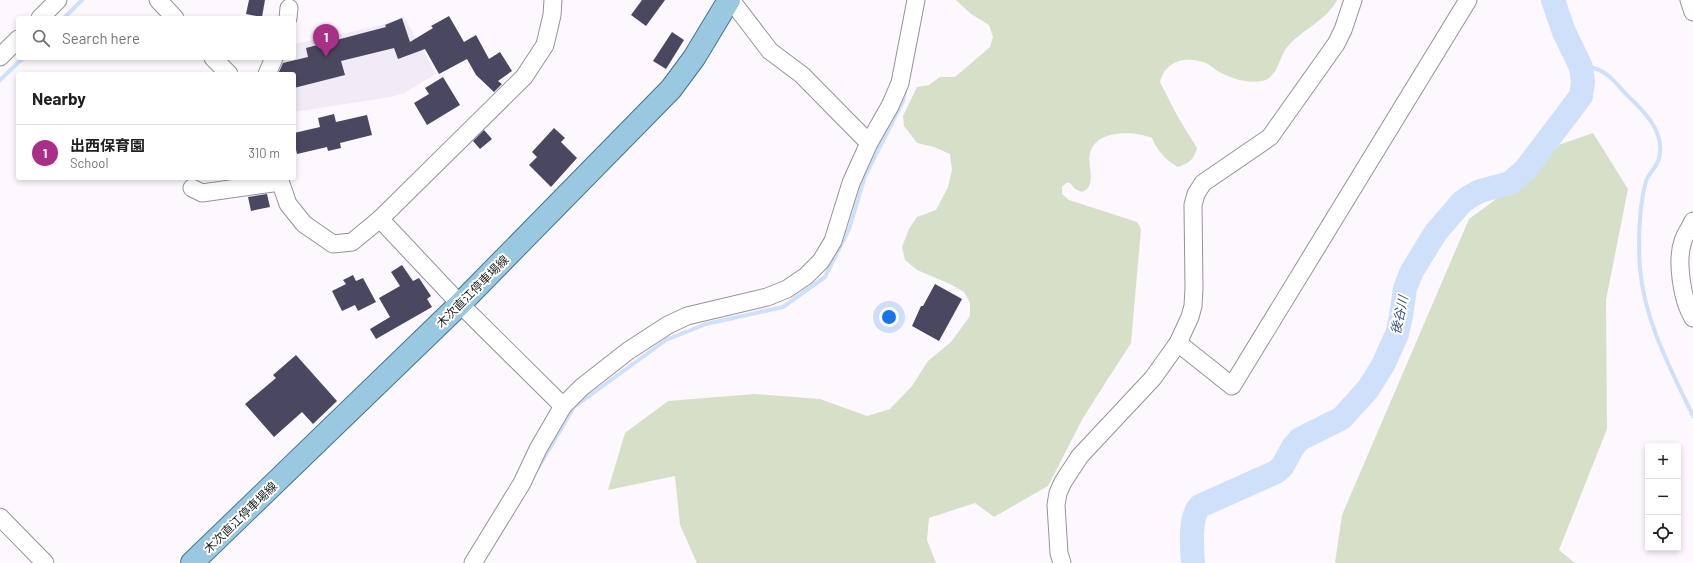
<!DOCTYPE html>
<meta charset="utf-8">
<style>
body{margin:0;font-family:Barlow,"Noto Sans JP",sans-serif;background:#f6f6f6;color:#202124}
.controls{position:absolute;right:12px;bottom:12px;display:grid;overflow:hidden;border-radius:4px;box-shadow:0 2px 6px #0003}
.controls button{width:36px;height:36px;display:grid;place-items:center;padding:0;border:0;border-bottom:1px solid #e0e0e0;background:#fff;color:#202124;font:20px sans-serif}
.you{position:absolute;left:889px;top:317px;width:14px;height:14px;margin:-10px;border:3px solid #fff;border-radius:50%;background:#1a73e8;box-shadow:0 0 0 6px #1a73e833}
.badge{display:grid;place-items:center;width:26px;height:26px;border-radius:50%;background:#a83087;color:#fff;font-size:13px;font-weight:700}
.pin{position:absolute;translate:-50% -33px;filter:drop-shadow(0 1px 2px #0008)}
.pin::after{content:'';position:absolute;top:21px;width:14px;height:12px;background:inherit;clip-path:polygon(0 0,100% 0,50% 100%)}
.list{margin:0;padding:0;list-style:none}
h2{display:flex;justify-content:space-between;align-items:center;height:52px;margin:0;padding:0 16px;font-size:17px}
h2 small{font-size:13px;font-weight:400;color:#757577}
.list li{display:grid;grid-template-columns:26px 1fr auto;gap:12px;align-items:center;box-sizing:border-box;height:56px;padding:0 16px;border-top:1px solid #e0e0e0}
.list b{display:block;font-size:15px;white-space:nowrap}
.list p{margin:0;font-size:13px;white-space:nowrap;color:#757577}
.list em{font-size:13px;font-style:normal;color:#757577}
.icon{flex:none;width:22px;height:22px;fill:none;stroke:currentColor;stroke-width:2;stroke-linecap:round;stroke-linejoin:round}
.map{position:relative;flex:none;width:1693px;height:563px;overflow:hidden}
.search{position:absolute;background:#fff;box-shadow:0 2px 6px #0003;left:16px;top:16px;width:280px;height:44px;display:flex;align-items:center;gap:10px;box-sizing:border-box;padding:0 14px;border-radius:4px;color:#757577;font-size:15px}
.panel{position:absolute;background:#fff;box-shadow:0 2px 6px #0003;left:16px;top:72px;width:280px;height:108px;border-radius:4px}
.map>svg:first-child{display:block}
.built{fill:#f2eaf6}
.green{fill:#d6e0c8}
.lines{fill:none;stroke-linecap:round;stroke-linejoin:round}
.stream{stroke:#cfe0fb;stroke-width:4}
.river{stroke:#cfe0fb;stroke-width:24}
.building{fill:#4a4760}
.minor-casing{stroke:#969398;stroke-width:19}
.major-casing{stroke:#42758f;stroke-width:24}
.minor{stroke:#fff;stroke-width:17}
.major{stroke:#99c8e0;stroke-width:22}
.labels{text-anchor:middle;dominant-baseline:central;stroke-width:4;stroke-linejoin:round;paint-order:stroke}
.street-label{font-size:12px;fill:#1f1e1f;stroke:#fff}
.water-label{font-size:13px;font-style:italic;fill:#395178;stroke:#fff}
</style>
<div class="map">
<svg width="1693" height="563" viewBox="0 0 1693 563">
<rect width="100%" height="100%" fill="#fcf8fe"/>
<polygon class="built" points="404,16 436,74 404,93 390,97 294,112 294,74 269,74 278,58 294,58 294,44 382,25"/>
<g class="green">
<path d="M 956,0 L 1337,0 C 1327,20 1303,29 1288,46 C 1279,56 1278,78 1262,81 C 1247,84 1229,78 1216,70 C 1212,67 1208,63 1203,62 C 1185,56 1165,61 1160,82 L 1178,117 L 1197,148 C 1194,160 1189,163 1178,167 C 1166,161 1157,150 1152,138 C 1136,131 1099,129 1091,150 C 1085,164 1099,185 1082,192 L 1075,189 L 1070,183 L 1066,183 L 1062,187 L 1062,194 L 1069,200 L 1137,222 L 1141,229 L 1131,343 L 1083,418 L 1048,486 L 994,517 L 975,503 L 929,518 L 927,540 L 936,563 L 697,563 L 680,525 L 675,476 L 608,490 L 625,433 L 668,401 L 754,394 L 820,399 L 867,416 L 890,409 L 912,386 L 928,361 L 951,342 L 970,316 L 970,303 L 964,292 L 950,284 L 917,270 L 905,260 L 902,247 L 909,229 L 917,217 L 936,210 L 948,187 L 952,170 L 950,154 L 934,147 L 917,143 L 904,126 L 903,116 L 917,87 L 929,85 L 940,77 L 955,77 L 990,47 L 993,37 L 989,25 L 971,14 Z"/>
<polygon points="1593,133 1628,189 1606,300 1607,429 1559,550 1575,563 1335,563 1342,515 1469,219 1514,186 1550,148"/>
</g>
<g class="lines">
<g class="stream">
<polyline points="64,18 82,0"/>
<path d="M 1581,67 C 1585,68 1590,67 1593,68 C 1607,71 1617,84 1626,94 C 1643,110 1666,132 1659,158 C 1657,167 1649,173 1646,181 C 1639,206 1638,242 1640,268 C 1644,320 1671,370 1693,416"/>
<polyline points="0,80 23,58"/>
<polyline points="538,468 574,407 666,340 706,324 783,307 825,277 849,229 865,176 903,101 906,87"/>
</g>
<path class="river" d="M 1193,563 C 1192,548 1189,517 1200,506 L 1276,472 L 1282,467 L 1293,447 L 1300,439 L 1342,418 L 1368,389 L 1383,365 L 1397,334 L 1401,316 L 1405,288 L 1412,271 L 1436,232 L 1462,202 L 1469,197 L 1480,191 L 1510,183 L 1525,170 L 1581,96 L 1583,82 L 1581,67 L 1564,32 L 1553,0"/>
</g>
<g class="building">
<polygon points="249,0 265,0 262,17 246,14"/>
<polygon points="642,0 665,0 646,26 631,15"/>
<polygon points="449,16 464,42 476,35 489,59 500,52 512,71 498,81 502,84 494,92 476,75 467,59 439,74 425,49 398,59 394,48 341,61 345,75 294,88 294,74 278,74 283,63 308,57 306,48 386,27 385,25 402,18 410,42 433,28 431,26"/>
<polygon points="672,32 684,40 666,69 653,61"/>
<polygon points="443,77 460,105 427,125 414,103 429,94 425,88"/>
<polygon points="334,114 336,122 367,115 372,135 340,143 341,148 328,151 327,147 297,154 294,141 294,133 320,127 318,118"/>
<polygon points="554,128 565,138 561,142 577,158 551,187 529,165 537,157 532,152"/>
<polygon points="484,130 492,139 480,149 473,141"/>
<polygon points="267,194 270,207 251,211 248,197"/>
<polygon points="402,265 413,281 419,278 431,296 427,299 432,307 376,339 370,329 390,317 379,298 400,286 391,272"/>
<polygon points="353,275 356,281 363,278 376,302 358,311 355,305 342,311 332,291 346,284 343,280"/>
<polygon points="935,284 962,299 939,341 912,326 921,306 923,306"/>
<polygon points="296,355 337,401 313,424 302,412 274,437 245,404 276,378 273,375"/>
</g>
<g class="lines">
<defs>
<g id="minor">
<polyline points="158,0 175,18"/>
<polyline points="731,0 770,51 802,75 869,143"/>
<polyline points="1689,0 1693,12"/>
<polyline points="40,18 58,0"/>
<polyline points="288,18 289,8"/>
<polyline points="0,57 18,39"/>
<polyline points="213,58 229,74"/>
<polyline points="267,74 274,58"/>
<polyline points="279,178 288,204 304,224 333,244 352,242 380,219 524,77 545,45 552,15 553,0"/>
<polyline points="192,188 202,193 280,182"/>
<polyline points="380,219 460,304 563,406"/>
<path d="M 1693,221 C 1690,228 1685,234 1683,241 C 1676,261 1682,300 1693,318"/>
<polyline points="1178,343 1232,386 1468,0"/>
<polyline points="0,517 45,563"/>
<polyline points="473,563 522,483 538,449 563,406 582,387 628,351 668,325 687,316 767,297 787,289 806,276 821,261 833,241 851,183 869,143 890,106 900,83 916,0"/>
<polyline points="1062,563 1059,553 1056,505 1058,493 1063,482 1080,456 1153,378 1178,343 1190,317 1193,306 1194,288 1193,205 1196,194 1203,183 1270,137 1336,44 1343,30 1353,0"/>
</g>
<polyline id="major" points="192,563 460,304 671,89 694,58 729,0"/>
</defs>
<use href="#minor" class="minor-casing"/>
<use href="#major" class="major-casing"/>
<use href="#minor" class="minor"/>
<use href="#major" class="major"/>
</g>
<g class="labels">
<g class="street-label">
<text transform="translate(472 291) rotate(-45)">木次直江停車場線</text>
<text transform="translate(240 517) rotate(-44)">木次直江停車場線</text>
</g>
<g class="water-label">
<text transform="translate(1399 315) rotate(-78)">後谷川</text>
</g>
</g>
</svg>
<div class="controls">
<button>+</button>
<button>−</button>
<button><svg class="icon" aria-label="locate" viewBox="0 0 24 24"><circle cx="12" cy="12" r="6"/><path d="M12 2v4M12 18v4M2 12h4M18 12h4"/></svg></button>
</div>
<div class="you"></div>
<div class="pin badge" style="left:326px;top:57px">1</div>
<div class="search"><svg class="icon" aria-label="search" viewBox="0 0 24 24"><circle cx="10" cy="10" r="6"/><path d="M15 15l6 6"/></svg>Search here</div>
<section class="panel">
<h2>Nearby<small></small></h2>
<ul class="list">
<li><span class="badge">1</span><div><b>出西保育園</b><p>School</p></div><em>310 m</em></li>
</ul>
</section>
</div>
